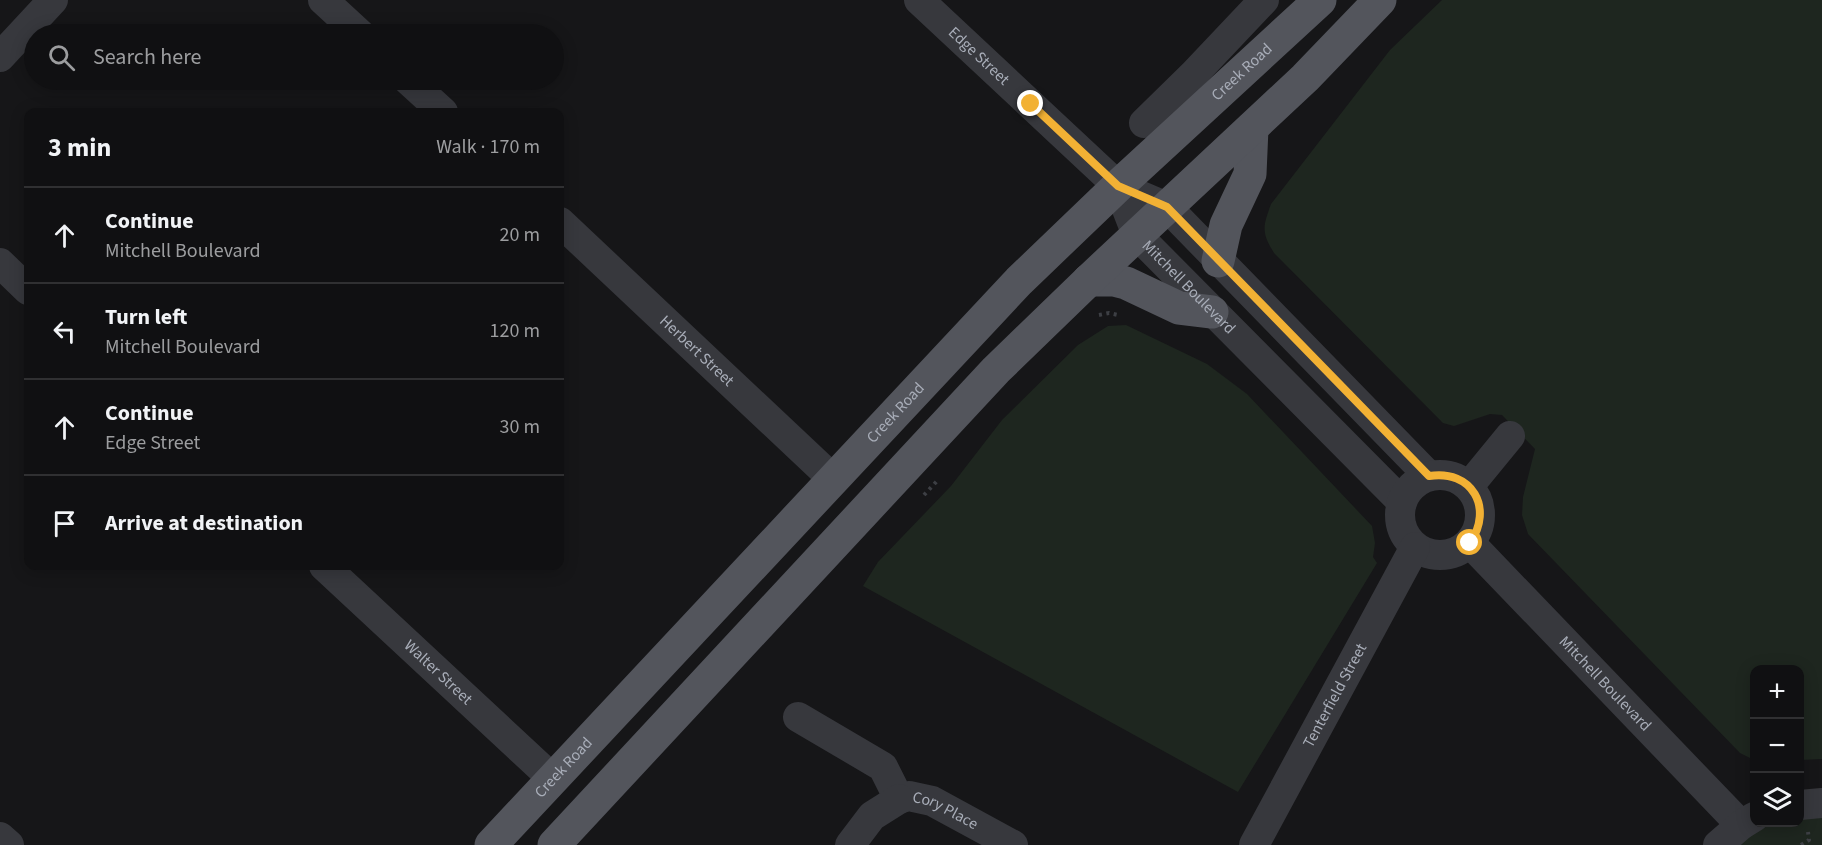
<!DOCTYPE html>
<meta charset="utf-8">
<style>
body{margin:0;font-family:"Source Sans 3",sans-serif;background:#19191b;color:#f1f3f6}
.controls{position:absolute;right:18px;bottom:18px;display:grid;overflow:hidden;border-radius:12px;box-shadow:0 3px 15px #0003}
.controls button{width:54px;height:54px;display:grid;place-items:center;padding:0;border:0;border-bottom:2px solid #303032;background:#101012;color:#f1f3f6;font:30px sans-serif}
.stop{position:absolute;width:18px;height:18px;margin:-14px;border:4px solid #f2b134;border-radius:50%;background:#fff}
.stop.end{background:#f2b134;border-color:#fff;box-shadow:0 2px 6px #0008}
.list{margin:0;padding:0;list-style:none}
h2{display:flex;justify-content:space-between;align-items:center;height:78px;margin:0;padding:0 24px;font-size:26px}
h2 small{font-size:20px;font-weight:400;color:#9c9d9f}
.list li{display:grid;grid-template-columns:39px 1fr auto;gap:18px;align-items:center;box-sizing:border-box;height:96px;padding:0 24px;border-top:2px solid #303032}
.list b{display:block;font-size:22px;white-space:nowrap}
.list p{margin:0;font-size:20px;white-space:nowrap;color:#9c9d9f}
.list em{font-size:20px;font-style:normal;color:#9c9d9f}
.icon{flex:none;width:33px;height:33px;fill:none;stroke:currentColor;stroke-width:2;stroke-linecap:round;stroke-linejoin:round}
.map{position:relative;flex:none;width:1822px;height:845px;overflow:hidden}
.search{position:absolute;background:#101012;box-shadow:0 3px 15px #0003;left:24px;top:24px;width:540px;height:66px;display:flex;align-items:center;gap:15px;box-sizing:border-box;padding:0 21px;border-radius:33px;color:#9c9d9f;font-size:22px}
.panel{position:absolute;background:#101012;box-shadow:0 3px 15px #0003;left:24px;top:108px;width:540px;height:462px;border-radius:12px}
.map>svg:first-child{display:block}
.green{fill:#1e261f}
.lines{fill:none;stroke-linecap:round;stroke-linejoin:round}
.path{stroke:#3d3f44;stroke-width:4;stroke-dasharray:3 4.5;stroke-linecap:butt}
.minor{stroke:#37383d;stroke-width:30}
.major{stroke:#53555c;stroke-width:33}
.route{stroke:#f2b134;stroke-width:8}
.labels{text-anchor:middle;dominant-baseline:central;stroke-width:4.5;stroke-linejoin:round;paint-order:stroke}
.street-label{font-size:16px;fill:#a8adb8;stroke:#111113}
</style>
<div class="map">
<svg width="1822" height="845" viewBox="0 0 1822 845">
<rect width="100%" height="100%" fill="#161618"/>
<g class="green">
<path d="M 1442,0 L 1822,0 L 1822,759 L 1800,760 L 1800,670 L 1754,670 L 1754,760 L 1740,753 L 1528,534 L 1522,515 L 1523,497 L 1535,449 L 1502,415 L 1490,414 L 1454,426 L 1443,423 L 1274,253 C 1261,232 1263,226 1271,204 L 1390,50 Z"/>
<polygon points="1126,325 1207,364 1247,394 1372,526 1375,543 1373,557 1377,563 1238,792 863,586 878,562 951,486 1002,420 1078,345 1108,326"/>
<polygon points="1822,803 1822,845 1718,845 1754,822 1800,822 1800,805"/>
</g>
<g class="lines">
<g class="path">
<polyline points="1099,315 1109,313 1118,315"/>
<polyline points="924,495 937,481"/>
<polyline points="1801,845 1809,840 1808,832"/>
</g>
<g class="minor">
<polyline points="323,0 360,34"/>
<path id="s1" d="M 919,0 L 1118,186 L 1167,207 L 1429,476"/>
<polyline points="0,57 53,0"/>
<polyline points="408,80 443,112"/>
<polyline points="1144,123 1193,75 1264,0"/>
<path id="s2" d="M 1118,186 L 1137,235 L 1402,502"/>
<path id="s3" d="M 560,222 L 833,479"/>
<polyline points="0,263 28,290"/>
<circle cx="1440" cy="515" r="40"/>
<polyline points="1469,486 1510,436"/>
<path id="s4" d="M 1470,543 L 1741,825"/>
<path id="s5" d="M 324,566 L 553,779"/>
<path id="s6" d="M 798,717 L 883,767 L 899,799 L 909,796 L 932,801 L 1013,845"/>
<polyline points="1800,805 1822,803"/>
<polyline points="0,837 9,845"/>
<polyline points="850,845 872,816 899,799"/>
<path id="s7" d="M 1254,845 L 1415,547"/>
<polyline points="1718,845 1741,825 1754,817"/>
</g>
<g class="major">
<polyline points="1218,261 1226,225 1250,174 1252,128"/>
<polyline points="1089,280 1114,280 1126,283 1179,308 1212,312"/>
<path id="s8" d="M 491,845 L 1019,281 L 1118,186 L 1320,0"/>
<polyline points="554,845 996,370 1089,280 1305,78 1380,0"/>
</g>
</g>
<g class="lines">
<path class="route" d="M 1031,104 L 1118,186 L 1167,207 L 1429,476 C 1472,469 1494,508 1470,543"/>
</g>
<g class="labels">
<g class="street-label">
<text stroke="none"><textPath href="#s1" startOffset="82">Edge Street</textPath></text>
<text stroke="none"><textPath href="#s8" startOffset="1078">Creek Road</textPath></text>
<text stroke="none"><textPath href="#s2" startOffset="126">Mitchell Boulevard</textPath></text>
<text stroke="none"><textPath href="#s3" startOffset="188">Herbert Street</textPath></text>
<text stroke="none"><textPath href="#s8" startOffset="592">Creek Road</textPath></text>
<text stroke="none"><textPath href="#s5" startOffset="156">Walter Street</textPath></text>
<text stroke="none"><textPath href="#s4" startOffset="195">Mitchell Boulevard</textPath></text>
<text stroke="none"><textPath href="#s7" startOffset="170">Tenterfield Street</textPath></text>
<text stroke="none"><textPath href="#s8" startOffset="106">Creek Road</textPath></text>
<text stroke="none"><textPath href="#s6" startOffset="184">Cory Place</textPath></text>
</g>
</g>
</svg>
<div class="controls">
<button>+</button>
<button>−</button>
<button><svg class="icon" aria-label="layers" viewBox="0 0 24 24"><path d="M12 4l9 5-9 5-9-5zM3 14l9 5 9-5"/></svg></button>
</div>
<div class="stop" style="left:1470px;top:543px"></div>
<div class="stop end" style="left:1031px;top:104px"></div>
<div class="search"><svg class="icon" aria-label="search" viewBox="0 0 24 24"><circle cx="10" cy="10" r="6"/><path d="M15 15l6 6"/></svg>Search here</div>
<section class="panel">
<h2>3 min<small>Walk · 170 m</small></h2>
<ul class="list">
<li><svg class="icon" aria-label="ahead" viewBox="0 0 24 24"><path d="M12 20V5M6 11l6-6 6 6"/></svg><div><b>Continue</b><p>Mitchell Boulevard</p></div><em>20 m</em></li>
<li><svg class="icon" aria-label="left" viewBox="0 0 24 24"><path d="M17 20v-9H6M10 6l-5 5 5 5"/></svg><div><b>Turn left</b><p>Mitchell Boulevard</p></div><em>120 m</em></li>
<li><svg class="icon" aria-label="ahead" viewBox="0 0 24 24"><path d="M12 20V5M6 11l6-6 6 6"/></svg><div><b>Continue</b><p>Edge Street</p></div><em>30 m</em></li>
<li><svg class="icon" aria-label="arrive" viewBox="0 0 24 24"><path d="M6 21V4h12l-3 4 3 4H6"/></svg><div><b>Arrive at destination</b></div></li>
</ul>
</section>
</div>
